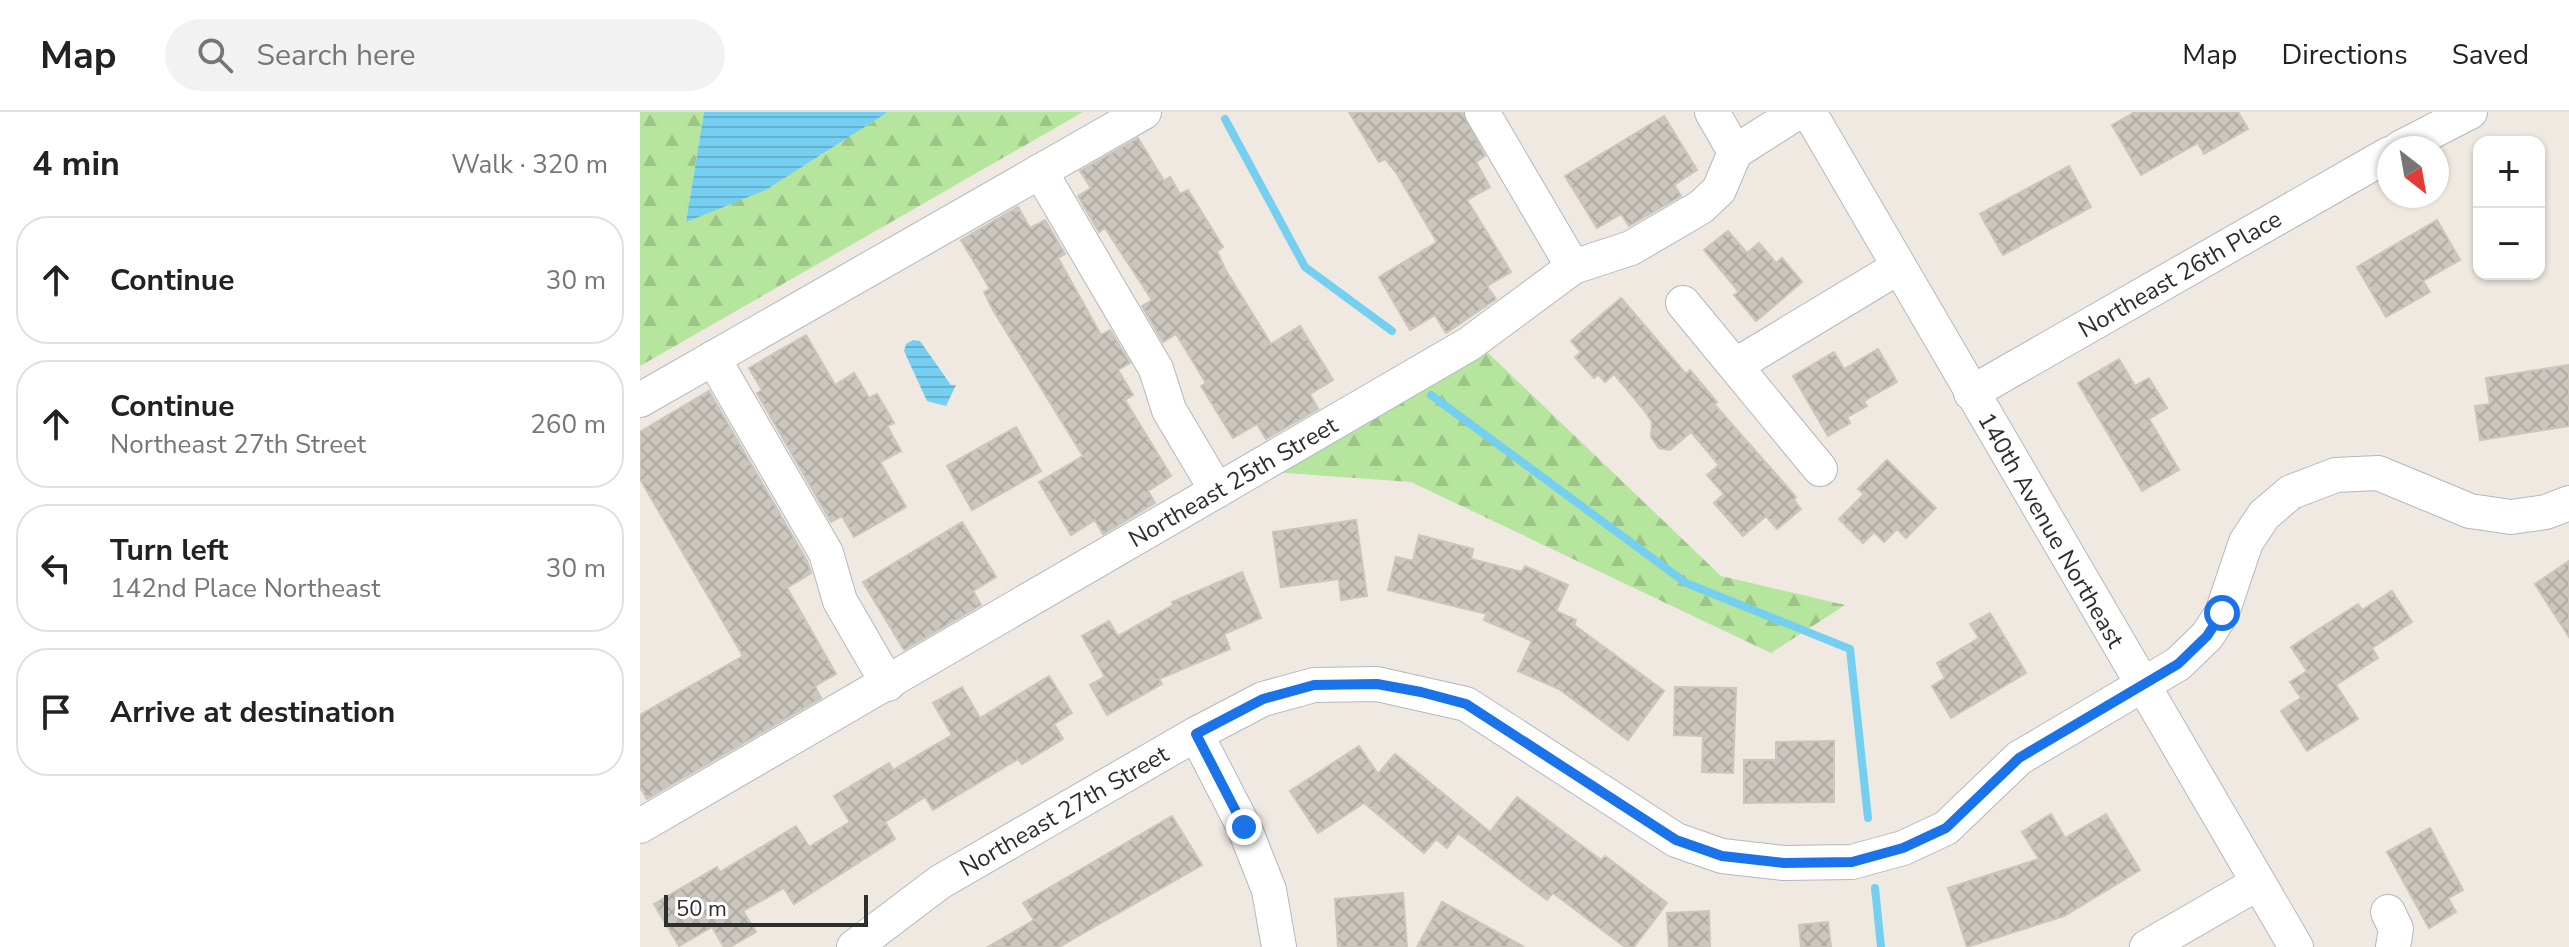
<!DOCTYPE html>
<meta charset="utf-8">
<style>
body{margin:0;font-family:"Nunito Sans",sans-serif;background:#f2f2f2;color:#222}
.controls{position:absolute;right:24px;top:24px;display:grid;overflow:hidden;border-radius:16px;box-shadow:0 2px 6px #0004}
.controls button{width:72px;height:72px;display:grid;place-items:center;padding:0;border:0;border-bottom:2px solid #e0e0e0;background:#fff;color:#222;font:40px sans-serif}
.compass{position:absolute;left:1737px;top:24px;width:72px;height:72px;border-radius:50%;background:#fff;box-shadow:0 2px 6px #0004;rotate:149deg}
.scale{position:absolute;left:24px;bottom:20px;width:204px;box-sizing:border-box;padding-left:8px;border:4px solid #2e2e2e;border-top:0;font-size:22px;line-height:28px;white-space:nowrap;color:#2e2e2e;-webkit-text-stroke:6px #fff;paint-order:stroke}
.stop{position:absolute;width:24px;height:24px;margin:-18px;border:6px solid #1a73e8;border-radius:50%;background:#fff}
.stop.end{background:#1a73e8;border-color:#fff;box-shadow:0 2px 8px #0008}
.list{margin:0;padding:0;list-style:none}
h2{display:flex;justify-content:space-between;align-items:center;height:104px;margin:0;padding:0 32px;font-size:34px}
h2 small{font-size:26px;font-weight:400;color:#767676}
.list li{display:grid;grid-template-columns:52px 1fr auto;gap:24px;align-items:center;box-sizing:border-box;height:128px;margin:0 16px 16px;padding:0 16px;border:2px solid #e0e0e0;border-radius:32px}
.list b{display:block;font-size:30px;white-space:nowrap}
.list p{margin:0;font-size:26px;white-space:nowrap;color:#767676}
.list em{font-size:26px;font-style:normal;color:#767676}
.icon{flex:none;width:44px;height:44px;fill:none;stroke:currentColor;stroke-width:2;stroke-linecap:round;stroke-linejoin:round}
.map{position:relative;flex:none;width:1929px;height:835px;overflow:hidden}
header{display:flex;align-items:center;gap:48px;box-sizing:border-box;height:112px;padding:0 40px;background:#fff;border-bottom:2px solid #e0e0e0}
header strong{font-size:38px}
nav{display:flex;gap:44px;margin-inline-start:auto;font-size:28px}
.search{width:560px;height:72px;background:#f2f2f2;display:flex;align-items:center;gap:20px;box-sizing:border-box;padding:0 28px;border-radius:44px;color:#767676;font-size:30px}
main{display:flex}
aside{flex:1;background:#fff}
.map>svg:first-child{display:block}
.forest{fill:url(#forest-firs)}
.water{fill:url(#water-rules)}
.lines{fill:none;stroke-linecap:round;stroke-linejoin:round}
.stream{stroke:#75cff0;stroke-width:8}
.building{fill:url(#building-cross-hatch);stroke:#cbc5ba;stroke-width:2}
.minor-casing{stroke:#b4b7c1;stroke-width:36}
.minor{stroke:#fff;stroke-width:34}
.route{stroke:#1a73e8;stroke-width:10}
.labels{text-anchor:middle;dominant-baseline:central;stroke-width:6;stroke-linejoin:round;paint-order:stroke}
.street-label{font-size:24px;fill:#2e2e2e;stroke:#fff}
</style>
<header>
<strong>Map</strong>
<div class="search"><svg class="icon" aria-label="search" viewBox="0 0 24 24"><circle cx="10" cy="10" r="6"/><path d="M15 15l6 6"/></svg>Search here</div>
<nav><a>Map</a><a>Directions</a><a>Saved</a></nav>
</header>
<main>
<aside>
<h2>4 min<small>Walk · 320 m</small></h2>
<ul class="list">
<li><svg class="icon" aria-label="ahead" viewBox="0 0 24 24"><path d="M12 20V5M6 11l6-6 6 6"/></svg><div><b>Continue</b></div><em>30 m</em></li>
<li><svg class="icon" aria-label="ahead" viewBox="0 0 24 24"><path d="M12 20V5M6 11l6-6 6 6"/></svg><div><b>Continue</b><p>Northeast 27th Street</p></div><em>260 m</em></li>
<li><svg class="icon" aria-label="left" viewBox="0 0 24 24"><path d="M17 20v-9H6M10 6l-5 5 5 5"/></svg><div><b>Turn left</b><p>142nd Place Northeast</p></div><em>30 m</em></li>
<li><svg class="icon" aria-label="arrive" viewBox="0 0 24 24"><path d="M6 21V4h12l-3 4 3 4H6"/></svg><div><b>Arrive at destination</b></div></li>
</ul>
</aside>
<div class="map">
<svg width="1929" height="835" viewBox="0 0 1929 835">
<defs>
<pattern id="forest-firs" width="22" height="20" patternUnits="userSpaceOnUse" patternTransform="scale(2)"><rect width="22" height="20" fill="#b6e59e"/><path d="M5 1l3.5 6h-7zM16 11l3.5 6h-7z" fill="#9dc588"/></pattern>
<pattern id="water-rules" width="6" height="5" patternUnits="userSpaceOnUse" patternTransform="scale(2)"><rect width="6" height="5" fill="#75cff0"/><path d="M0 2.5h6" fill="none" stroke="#66b2ce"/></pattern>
<pattern id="building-cross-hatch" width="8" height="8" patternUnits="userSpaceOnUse" patternTransform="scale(2)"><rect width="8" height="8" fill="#cbc7bf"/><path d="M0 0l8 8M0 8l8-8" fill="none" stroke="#afaba4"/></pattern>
</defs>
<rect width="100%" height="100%" fill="#efe9e1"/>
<g class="forest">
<polygon points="0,0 64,0 46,109 126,78 248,0 443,0 0,254"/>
<polygon points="844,237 1081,464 1205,493 1131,541 771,370 632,360"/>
</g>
<g class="water">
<polygon points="64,0 248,0 126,78 46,110"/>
<polygon points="273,228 280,229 311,273 316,273 306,294 287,289 264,239 266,232"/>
</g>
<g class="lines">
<g class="stream">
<polyline points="585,7 665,155 752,219"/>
<polyline points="791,283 1046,471 1210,537 1228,706"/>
<polyline points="1235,776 1241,835"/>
</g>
</g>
<g class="building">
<polygon points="709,0 822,0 845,44 836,50 850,75 827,88 871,160 847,174 856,187 806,221 795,203 770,218 739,165 797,130 757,62 745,47 739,50"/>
<polygon points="1495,0 1598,0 1608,17 1564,42 1558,31 1501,63 1472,13"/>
<polygon points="1024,4 1057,58 1034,73 1041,84 989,114 981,102 957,116 925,64"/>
<polygon points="498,26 524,69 530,65 540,82 548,78 583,135 577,139 585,157 631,232 660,214 693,268 670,282 678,297 626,327 617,312 593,326 561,274 566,271 536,222 523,230 502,194 512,188 465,116 459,120 438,84 451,76 440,59"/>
<polygon points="1429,54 1451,95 1363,143 1340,102"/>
<polygon points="378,95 390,116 405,108 425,142 418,146 461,223 470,218 490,251 478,258 493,283 485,288 531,364 508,379 515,391 463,422 455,408 431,423 399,370 443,344 353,198 344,180 350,177 321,128"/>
<polygon points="1797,108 1820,148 1783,169 1790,180 1746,205 1717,155"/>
<polygon points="1088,119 1107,141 1119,131 1136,151 1142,146 1162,170 1116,209 1094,183 1099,180 1064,138"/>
<polygon points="981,186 1046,262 1050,258 1077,290 1074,292 1156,385 1154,388 1161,397 1137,417 1126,404 1103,424 1074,391 1084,382 1067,363 1079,353 1051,320 1030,338 1019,336 1011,325 1012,310 1004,298 974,262 965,270 958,262 954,266 935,245 941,240 931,229"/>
<polygon points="166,223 195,273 214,261 229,286 237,282 254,311 247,314 261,339 240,350 266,395 214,425 202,404 191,410 117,281 122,278 109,256"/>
<polygon points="1238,237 1257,270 1224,289 1227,294 1207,305 1210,311 1188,324 1153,264 1194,240 1204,257"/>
<polygon points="1479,247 1495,274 1509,266 1527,296 1509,307 1539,358 1502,379 1438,271"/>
<polygon points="1929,253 1929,314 1840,328 1835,294 1850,292 1846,266"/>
<polygon points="69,279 167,449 171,461 147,476 196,562 175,574 181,586 7,687 0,675 0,603 103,544 0,367 0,320"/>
<polygon points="376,315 401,359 332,398 307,354"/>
<polygon points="1247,348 1296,396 1266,426 1257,417 1244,430 1234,420 1223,431 1199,407 1224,382 1218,377"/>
<polygon points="716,408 727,484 701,488 699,467 641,475 633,420"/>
<polygon points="322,410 356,465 333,479 341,493 264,538 223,470"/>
<polygon points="779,423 833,437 831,447 882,460 885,454 928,473 916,499 936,508 934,513 1024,579 988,628 919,577 878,559 892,529 844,508 847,502 748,478 756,445 773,449"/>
<polygon points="1929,449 1929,525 1895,472"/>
<polygon points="602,460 621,506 584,522 590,537 519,567 522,572 467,603 450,573 465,565 442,524 469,509 478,524 533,493 532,490"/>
<polygon points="1752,479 1772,510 1732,536 1738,546 1696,573 1718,607 1667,639 1641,599 1661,586 1650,570 1667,559 1651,535 1718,492 1722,498"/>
<polygon points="1350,501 1386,561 1311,606 1292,574 1305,566 1297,551 1339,526 1330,512"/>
<polygon points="409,564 432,601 414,612 423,627 382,652 378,647 293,698 285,685 245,710 255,727 154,792 144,776 103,799 116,820 90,835 84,835 72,815 39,834 14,792 77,755 80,760 156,714 169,735 210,710 194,684 249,651 253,658 312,623 293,591 322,575 340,606"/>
<polygon points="1035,575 1096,576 1093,661 1062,660 1063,624 1034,623"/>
<polygon points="1194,629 1194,690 1104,691 1104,648 1136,648 1136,630"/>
<polygon points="719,634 738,662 755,642 850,720 877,685 961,748 965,744 1027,791 994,835 985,835 913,781 907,788 818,721 807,736 796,727 784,741 724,691 678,721 650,679"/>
<polygon points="1411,702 1425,726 1466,702 1500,758 1424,804 1327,835 1308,776 1399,747 1382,720"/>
<polygon points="532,704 562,753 419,835 348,835 394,808 383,791"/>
<polygon points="1790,716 1823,778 1808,786 1816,800 1789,816 1747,740"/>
<polygon points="763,781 767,835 698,835 695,787"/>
<polygon points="802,790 884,835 777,835"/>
<polygon points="1069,799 1070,835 1029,835 1027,801"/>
<polygon points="1188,810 1191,835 1161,835 1159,813"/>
</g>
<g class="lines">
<defs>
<g id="minor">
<polyline points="842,0 933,155"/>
<polyline points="1072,0 1095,40"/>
<polyline points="1169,0 1656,835"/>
<polyline points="1760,36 1830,0"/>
<polyline points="400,59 516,257 529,298 577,379"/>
<polyline points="1043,191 1180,357"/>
<polyline points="73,246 186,441 200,489 248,572"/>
<polyline points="1096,253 1257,156"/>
<polyline points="1331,281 1749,42"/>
<polyline points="0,288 504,0"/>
<polyline points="556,622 604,715 629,778 639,835"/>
<polyline points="0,714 829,232 933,155 991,136 1061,95 1079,78 1095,40 1158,0"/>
<polyline points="1748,800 1756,817 1753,835"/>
<polyline points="214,835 300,770 556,622 623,587 674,573 737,572 826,592 1036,728 1082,744 1144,751 1212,750 1263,736 1306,716 1379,646 1538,552 1567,524 1582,501 1606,430 1624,403 1651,380 1696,363 1738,361 1830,399 1871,405 1906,400 1929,391"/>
<polyline points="1507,835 1618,771"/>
</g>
</defs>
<use href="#minor" class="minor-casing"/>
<use href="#minor" class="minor"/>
</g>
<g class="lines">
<polyline class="route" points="604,715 556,622 623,587 674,573 737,572 781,580 826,592 1036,728 1082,744 1144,751 1212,750 1263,736 1306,716 1379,646 1538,552 1567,524 1582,501"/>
</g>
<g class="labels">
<g class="street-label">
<text transform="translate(1540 162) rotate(-30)">Northeast 26th Place</text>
<text transform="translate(593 370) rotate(-30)">Northeast 25th Street</text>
<text transform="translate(1411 418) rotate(60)">140th Avenue Northeast</text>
<text transform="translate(424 699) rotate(-30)">Northeast 27th Street</text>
</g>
</g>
</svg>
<div class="controls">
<button>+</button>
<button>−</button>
</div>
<svg class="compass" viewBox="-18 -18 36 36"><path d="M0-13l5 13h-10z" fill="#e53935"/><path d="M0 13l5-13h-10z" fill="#767676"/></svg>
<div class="scale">50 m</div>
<div class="stop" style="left:1582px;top:501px"></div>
<div class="stop end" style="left:604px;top:715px"></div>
</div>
</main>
